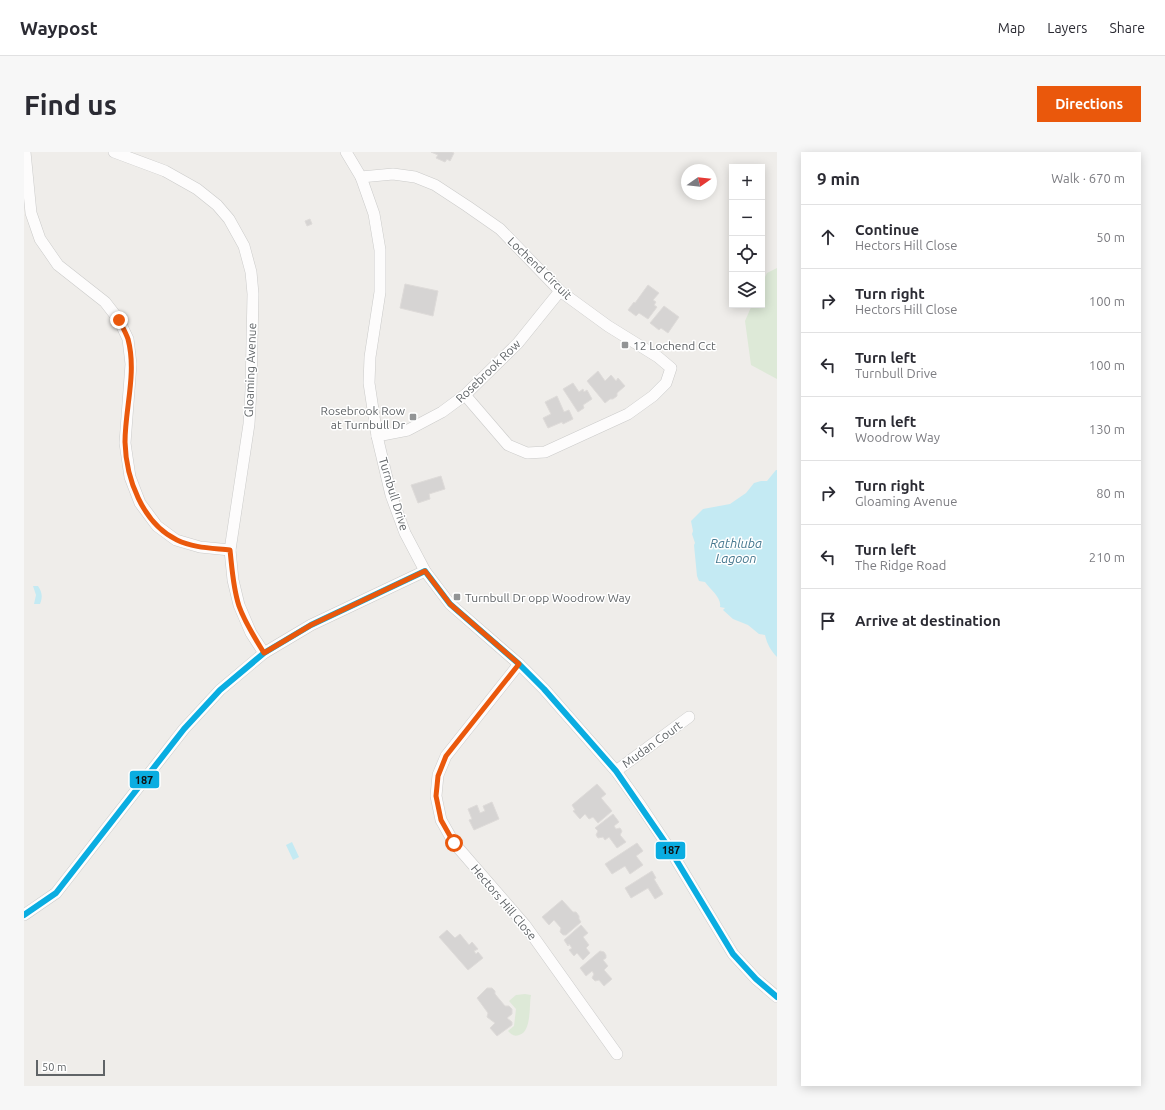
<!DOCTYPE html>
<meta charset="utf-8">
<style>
body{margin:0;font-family:Ubuntu,sans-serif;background:#f7f7f7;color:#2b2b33}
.controls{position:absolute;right:12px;top:12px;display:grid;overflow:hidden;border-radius:0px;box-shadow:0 2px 10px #0003}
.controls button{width:36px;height:36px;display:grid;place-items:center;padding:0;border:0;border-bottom:1px solid #e1e1e2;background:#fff;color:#2b2b33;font:20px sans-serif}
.compass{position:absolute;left:657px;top:12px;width:36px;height:36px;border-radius:50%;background:#fff;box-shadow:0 2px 10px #0003;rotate:76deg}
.scale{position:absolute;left:12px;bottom:10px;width:69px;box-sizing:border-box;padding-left:4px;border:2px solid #606467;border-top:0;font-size:11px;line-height:14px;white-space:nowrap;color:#606467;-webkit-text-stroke:3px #fff;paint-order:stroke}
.stop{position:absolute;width:12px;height:12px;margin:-9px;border:3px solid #ea580c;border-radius:50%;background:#fff}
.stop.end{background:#ea580c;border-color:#fff;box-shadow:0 1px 4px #0008}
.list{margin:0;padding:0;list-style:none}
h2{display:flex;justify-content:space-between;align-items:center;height:52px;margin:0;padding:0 16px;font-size:17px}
h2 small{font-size:13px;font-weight:400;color:#7c7c81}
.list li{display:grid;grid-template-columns:26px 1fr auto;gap:12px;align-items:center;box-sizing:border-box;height:64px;padding:0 16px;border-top:1px solid #e1e1e2}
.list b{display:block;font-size:15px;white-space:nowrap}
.list p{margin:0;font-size:13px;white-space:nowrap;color:#7c7c81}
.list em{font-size:13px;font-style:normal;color:#7c7c81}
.icon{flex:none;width:22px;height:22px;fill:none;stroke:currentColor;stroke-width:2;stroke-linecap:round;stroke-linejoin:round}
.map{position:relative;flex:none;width:753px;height:934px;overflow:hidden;border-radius:0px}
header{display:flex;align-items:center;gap:24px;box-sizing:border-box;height:56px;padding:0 20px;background:#fff;border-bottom:1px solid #e1e1e2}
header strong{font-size:19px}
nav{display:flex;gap:22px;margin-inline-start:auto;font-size:14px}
.intro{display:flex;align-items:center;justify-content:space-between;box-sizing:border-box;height:96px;padding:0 24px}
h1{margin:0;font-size:28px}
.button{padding:10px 18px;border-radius:0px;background:#ea580c;color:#fff;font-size:14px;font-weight:700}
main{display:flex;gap:24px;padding:0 24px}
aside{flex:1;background:#fff;border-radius:0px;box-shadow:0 2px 10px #0003}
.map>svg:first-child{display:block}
.green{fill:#dde9d7}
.water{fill:#c4eaf3}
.building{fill:#d6d4d3;stroke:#dedbd9}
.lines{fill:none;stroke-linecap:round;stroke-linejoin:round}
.street-casing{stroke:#cbcbca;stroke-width:12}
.street{stroke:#fdfcfc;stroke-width:11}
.bus-1-casing{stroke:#fff;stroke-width:9}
.bus-1{stroke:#0aade1;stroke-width:6}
.route{stroke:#ea580c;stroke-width:5}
.poi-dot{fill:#929495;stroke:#fff;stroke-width:1.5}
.labels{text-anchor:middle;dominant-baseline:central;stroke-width:3;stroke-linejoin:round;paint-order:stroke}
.street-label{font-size:12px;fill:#606467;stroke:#fff}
.poi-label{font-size:12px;fill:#606467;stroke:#fff;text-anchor:start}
.water-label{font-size:13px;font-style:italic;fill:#45788f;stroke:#fff}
.line-badge{stroke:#fff;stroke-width:1.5}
.pale-badge-label{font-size:11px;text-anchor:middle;font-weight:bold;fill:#111}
</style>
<header>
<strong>Waypost</strong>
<nav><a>Map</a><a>Layers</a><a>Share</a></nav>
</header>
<div class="intro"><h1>Find us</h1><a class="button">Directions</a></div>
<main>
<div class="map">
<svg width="753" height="934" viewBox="0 0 753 934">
<rect width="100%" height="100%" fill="#efedea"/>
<g class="green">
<polygon points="753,116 753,227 727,213 721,169 728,153 738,153 738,131 743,121"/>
<path d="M 501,842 L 507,843 C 505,852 508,880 495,883 C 490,885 487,882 484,879 L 490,874 L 492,857 L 485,849 L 492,843 Z"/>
</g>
<g class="water">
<path d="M 752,318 L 753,318 L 753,505 C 747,499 743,492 741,483 L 735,482 L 724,473 L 709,467 L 699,458 L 701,456 L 696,455 C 698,446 686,437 681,430 L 675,429 L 673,424 L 670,393 L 671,391 L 668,382 L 669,379 L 667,369 L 679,357 L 706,352 L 722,341 L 730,331 L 737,329 L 743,329 Z"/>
<path d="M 9,434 L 14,434 C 18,440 19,445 16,452 L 10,452 L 12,443 Z"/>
<polygon points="268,690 275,705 269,708 262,693"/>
</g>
<g class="building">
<polygon points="407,0 428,0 430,1 426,9 423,7 421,10 412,6 414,3"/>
<polygon points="286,67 288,72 283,74 281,69"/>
<polygon points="381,132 414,139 409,164 376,156"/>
<polygon points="624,133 635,141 629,148 632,150 630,153 633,155 624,167 615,161 612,164 604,158 610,150 611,151"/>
<polygon points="640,154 655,165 644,181 637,176 635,178 626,171"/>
<polygon points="574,219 581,229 587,223 592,229 594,226 601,234 593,241 593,244 589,247 586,247 581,251 563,229"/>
<polygon points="549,231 555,240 559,237 560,240 563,238 568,247 559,253 560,256 554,260 539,237"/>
<polygon points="533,244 540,260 545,258 549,267 539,272 538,270 524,276 519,266 527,262 521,250"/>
<polygon points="417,324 421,337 405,342 406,347 394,351 387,333"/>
<polygon points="573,632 582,642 577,646 588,659 574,671 569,665 565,667 561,662 556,667 549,659 551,658 548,653"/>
<polygon points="468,650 475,667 450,678 445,668 448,667 444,657 453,653 456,661 461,659 459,654"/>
<polygon points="589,662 595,670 590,674 592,677 596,676 598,679 596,683 602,690 593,696 585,685 581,688 579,685 574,686 572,683 574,679 571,676"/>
<polygon points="613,691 619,699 612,704 619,713 606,722 601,714 588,722 581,712"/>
<polygon points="628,719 632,726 630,727 639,742 631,747 624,736 607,746 601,736"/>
<polygon points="538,748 549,760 552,760 555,764 555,767 557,770 542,783 539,783 536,780 537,776 530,768 525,773 518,765"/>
<polygon points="557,773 564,781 559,785 565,793 562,796 566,801 559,808 553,801 550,804 545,798 548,796 545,792 544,794 540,788"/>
<polygon points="423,778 431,786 436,782 445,793 448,790 454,797 450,799 452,802 454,800 459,806 444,818 415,785"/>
<polygon points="576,799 580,800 582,803 582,806 579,808 584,814 580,818 588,827 580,834 575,828 571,829 568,826 570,822 568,819 562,824 556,816"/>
<polygon points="463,836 468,836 471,839 471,842 481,854 485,854 488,857 488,862 483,866 488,870 488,873 473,884 466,876 471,871 463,865 464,861 453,846"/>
</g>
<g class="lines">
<defs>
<g id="street">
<polyline points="1,0 7,61 16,87 34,113 81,150 95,168 104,187 107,212 101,291 106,325 116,351 133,374 152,388 176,395 206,398"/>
<polyline points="90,0 141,19 173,37 193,53 205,67 220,94 227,120 229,142 227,238 225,272 206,398 209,428 215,453 227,481 240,501"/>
<polyline points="322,0 337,25 350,62 356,98 356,140 346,205 345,231 353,284 367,343 381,381 401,419 426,452 495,512 520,537 592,619 617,654 645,696 709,802 732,827 753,845"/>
<polyline points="337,25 369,22 391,25 411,33 443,54 476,77 536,139 584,174 634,205 647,216 642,231 629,244 604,262 521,300 503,301 484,293 441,243"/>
<polyline points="353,284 384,278 418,260 441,243 494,191 536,139"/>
<polyline points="495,512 422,604 414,623 412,644 417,668 430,691 501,773 593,902"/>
<polyline points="592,619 665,565"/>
<polyline points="0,763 32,741 160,577 196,538 240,501 287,473 401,419"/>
</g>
</defs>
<use href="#street" class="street-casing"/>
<use href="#street" class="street"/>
<defs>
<polyline id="bus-1" points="0,763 32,741 160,577 196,538 240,501 287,473 401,419 426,452 495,512 520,537 592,619 645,696 709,802 732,827 753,845"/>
</defs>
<use href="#bus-1" class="bus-1-casing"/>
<use href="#bus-1" class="bus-1"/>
</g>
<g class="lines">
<path class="route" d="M 95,168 C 98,174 102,181 104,187 C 113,221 101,256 101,290 C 102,326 118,371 153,388 C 169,396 188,396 206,398 C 208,416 209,436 215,454 C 221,471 231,486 240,501 L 287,473 L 401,419 L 426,452 L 495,512 L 422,604 L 414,624 L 412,644 L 417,668 L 430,691"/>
</g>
<g class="poi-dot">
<rect x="597" y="189" width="8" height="8" rx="2"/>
<rect x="385" y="261" width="8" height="8" rx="2"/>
<rect x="429" y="441" width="8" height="8" rx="2"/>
</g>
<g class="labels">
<g class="street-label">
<text transform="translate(516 116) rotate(44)">Lochend Circuit</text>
<text transform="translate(226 218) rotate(-88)">Gloaming Avenue</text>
<text transform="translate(464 219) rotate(-44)">Rosebrook Row</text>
<text transform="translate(370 342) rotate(73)">Turnbull Drive</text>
<text transform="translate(628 592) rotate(-36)">Mudan Court</text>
<text transform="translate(480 750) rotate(50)">Hectors Hill Close</text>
</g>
<g class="poi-label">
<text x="609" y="193">12 Lochend Cct</text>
<text x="381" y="258" text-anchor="end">Rosebrook Row<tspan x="381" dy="14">at Turnbull Dr</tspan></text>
<text x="441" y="445">Turnbull Dr opp Woodrow Way</text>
</g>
<g class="water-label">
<text x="712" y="391">Rathluba<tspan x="712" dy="15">Lagoon</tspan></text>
</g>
</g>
<g class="line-badge">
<rect x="105" y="618" width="31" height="19" rx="4" fill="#0aade1"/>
<rect x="631" y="689" width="31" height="19" rx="4" fill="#0aade1"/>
</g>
<g class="pale-badge-label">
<text x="120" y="632">187</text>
<text x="647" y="702">187</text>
</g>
</svg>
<div class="controls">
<button>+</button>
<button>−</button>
<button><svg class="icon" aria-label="locate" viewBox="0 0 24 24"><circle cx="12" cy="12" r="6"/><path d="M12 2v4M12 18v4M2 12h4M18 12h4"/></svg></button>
<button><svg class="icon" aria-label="layers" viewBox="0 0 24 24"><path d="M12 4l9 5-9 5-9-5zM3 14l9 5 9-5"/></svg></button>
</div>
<svg class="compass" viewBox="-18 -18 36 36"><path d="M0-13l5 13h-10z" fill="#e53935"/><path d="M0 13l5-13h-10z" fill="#7c7c81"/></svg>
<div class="scale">50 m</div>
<div class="stop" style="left:430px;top:691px"></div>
<div class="stop end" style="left:95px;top:168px"></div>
</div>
<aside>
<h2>9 min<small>Walk · 670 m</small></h2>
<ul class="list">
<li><svg class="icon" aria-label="ahead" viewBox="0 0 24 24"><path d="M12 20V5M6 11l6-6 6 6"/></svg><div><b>Continue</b><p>Hectors Hill Close</p></div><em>50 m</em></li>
<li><svg class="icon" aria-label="right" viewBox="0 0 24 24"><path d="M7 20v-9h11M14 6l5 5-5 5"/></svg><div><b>Turn right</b><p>Hectors Hill Close</p></div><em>100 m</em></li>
<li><svg class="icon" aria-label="left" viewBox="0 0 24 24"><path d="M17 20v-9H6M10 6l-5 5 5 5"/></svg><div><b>Turn left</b><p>Turnbull Drive</p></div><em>100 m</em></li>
<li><svg class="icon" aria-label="left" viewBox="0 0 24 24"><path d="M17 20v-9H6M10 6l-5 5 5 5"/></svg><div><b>Turn left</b><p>Woodrow Way</p></div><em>130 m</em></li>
<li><svg class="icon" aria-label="right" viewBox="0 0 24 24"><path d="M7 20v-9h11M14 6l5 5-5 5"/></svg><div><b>Turn right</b><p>Gloaming Avenue</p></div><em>80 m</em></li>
<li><svg class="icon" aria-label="left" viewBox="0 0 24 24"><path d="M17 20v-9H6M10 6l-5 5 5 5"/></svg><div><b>Turn left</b><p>The Ridge Road</p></div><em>210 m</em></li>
<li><svg class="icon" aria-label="arrive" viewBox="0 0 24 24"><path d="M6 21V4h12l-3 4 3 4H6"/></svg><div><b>Arrive at destination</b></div></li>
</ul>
</aside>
</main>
